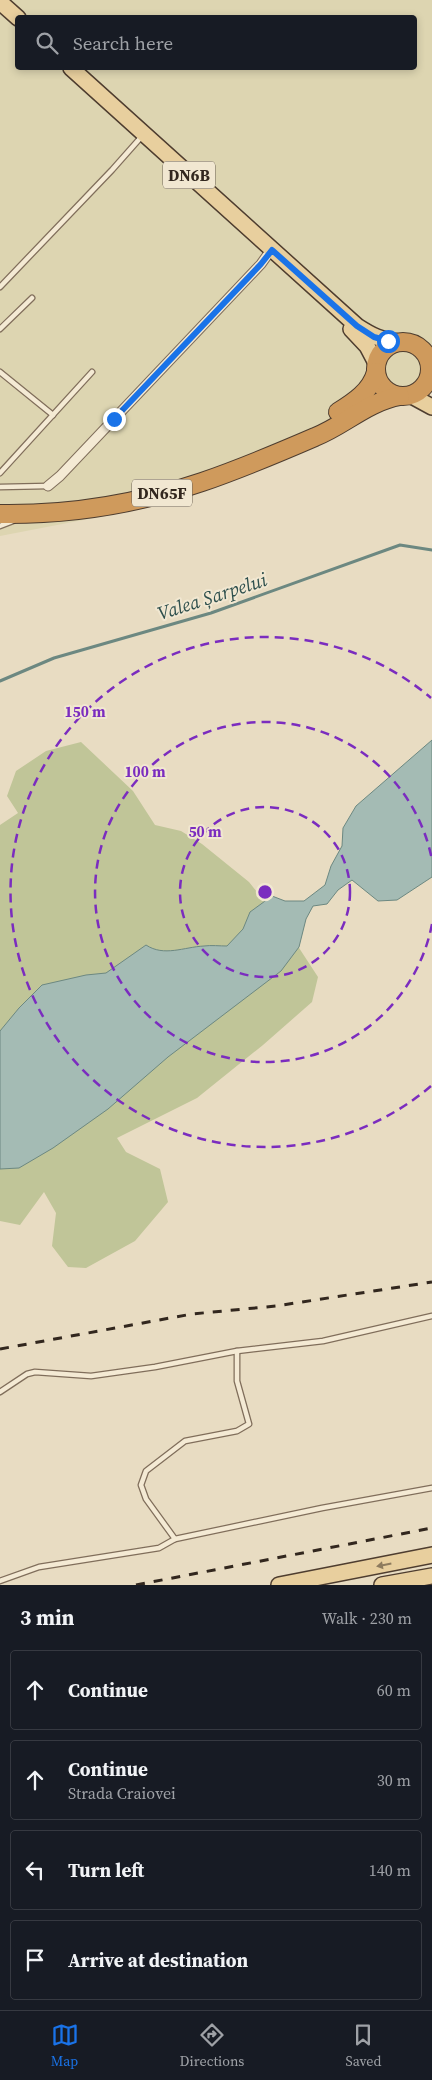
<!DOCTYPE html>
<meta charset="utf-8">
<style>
body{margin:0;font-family:"Source Serif 4",serif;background:#20242c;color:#f1f3f6}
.stop{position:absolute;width:15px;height:15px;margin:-11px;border:4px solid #1a73e8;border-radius:50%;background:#fff}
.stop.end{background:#1a73e8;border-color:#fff;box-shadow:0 1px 5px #0008}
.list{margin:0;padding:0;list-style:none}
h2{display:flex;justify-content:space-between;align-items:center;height:65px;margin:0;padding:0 20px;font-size:21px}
h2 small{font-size:16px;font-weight:400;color:#9ea1a6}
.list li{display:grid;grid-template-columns:32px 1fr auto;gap:15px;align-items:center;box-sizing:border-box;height:80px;margin:0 10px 10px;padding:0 10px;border:1px solid #363941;border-radius:5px}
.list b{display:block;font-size:19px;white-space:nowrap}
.list p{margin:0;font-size:16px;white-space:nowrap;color:#9ea1a6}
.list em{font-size:16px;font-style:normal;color:#9ea1a6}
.icon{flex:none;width:28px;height:28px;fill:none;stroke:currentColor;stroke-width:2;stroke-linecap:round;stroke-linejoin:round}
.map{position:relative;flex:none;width:432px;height:1585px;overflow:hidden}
.search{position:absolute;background:#171b24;box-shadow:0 2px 8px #0003;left:15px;right:15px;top:15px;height:55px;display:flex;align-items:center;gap:12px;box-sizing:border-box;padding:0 18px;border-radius:5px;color:#9ea1a6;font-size:19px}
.sheet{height:425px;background:#171b24}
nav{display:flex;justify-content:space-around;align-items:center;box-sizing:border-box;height:70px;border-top:1px solid #363941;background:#171b24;font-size:14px;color:#9ea1a6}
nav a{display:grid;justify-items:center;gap:2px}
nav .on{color:#1a73e8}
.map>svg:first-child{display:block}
.farmland{fill:#ddd5b1;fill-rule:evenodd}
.green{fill:#c0c598}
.water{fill:#a4bbb4;stroke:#6c8881}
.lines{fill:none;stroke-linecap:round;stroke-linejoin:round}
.stream{stroke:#6c8881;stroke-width:3}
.lane-casing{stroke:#806e5b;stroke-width:7}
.street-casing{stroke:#806e5b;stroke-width:11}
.primary-casing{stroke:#4e3d2f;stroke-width:18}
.highway-casing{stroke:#4e3d2f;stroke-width:20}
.lane{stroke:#f4ead4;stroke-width:4.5}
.street{stroke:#f4ead4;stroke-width:9}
.primary{stroke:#e8cf9e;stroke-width:15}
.highway{stroke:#cf9a5c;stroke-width:18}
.rail{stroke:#32271e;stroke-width:3;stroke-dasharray:9 9;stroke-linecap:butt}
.oneway{fill:#8d7b5e}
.route{stroke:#1a73e8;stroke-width:6}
.ring{fill:none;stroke:#7b2cbf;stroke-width:2.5;stroke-dasharray:9 6}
.labels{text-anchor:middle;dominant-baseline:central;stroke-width:4;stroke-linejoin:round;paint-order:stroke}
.shield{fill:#f1e7d1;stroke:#6b6154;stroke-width:1}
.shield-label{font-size:16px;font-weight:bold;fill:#32271e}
.water-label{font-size:19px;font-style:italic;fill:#2f504d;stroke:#f1e7d1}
.centre{fill:#7b2cbf;stroke:#f1e7d1;stroke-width:2.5}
.ring-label{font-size:15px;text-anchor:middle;font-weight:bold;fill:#7b2cbf;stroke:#f1e7d1;stroke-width:4;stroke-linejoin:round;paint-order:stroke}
</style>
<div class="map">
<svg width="432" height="1585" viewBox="0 0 432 1585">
<rect width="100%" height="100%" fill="#e8dcc2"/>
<path class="farmland" d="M 0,0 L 432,0 L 432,377 L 405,403 L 368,417 L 309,449 L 166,504 L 0,536 ZM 18,18 L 414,18 L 414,68 L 18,68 Z"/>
<polygon class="green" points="81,742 133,791 155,825 181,831 202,844 249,882 288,931 318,977 312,1002 263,1045 197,1098 117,1138 126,1152 160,1169 168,1202 135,1241 86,1268 68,1267 52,1246 56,1213 44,1192 20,1225 0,1221 0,825 18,813 7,796 16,771 46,751"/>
<path class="water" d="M 432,740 L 432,877 L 397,900 L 378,901 L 352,880 L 338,890 L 327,904 L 313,906 L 306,919 L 299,947 L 281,971 L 168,1057 L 108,1109 L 53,1148 L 19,1168 L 0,1169 L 0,1031 L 19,1008 L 42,985 L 86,975 L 106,973 L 146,945 C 164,957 184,947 204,946 C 211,945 220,946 227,946 L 243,929 L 250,912 L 272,896 L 285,901 L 304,901 L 325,885 L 331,866 L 342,846 L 343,828 L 356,806 Z"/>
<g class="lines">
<polyline class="stream" points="0,681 54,658 211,613 400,545 432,550"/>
<defs>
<g id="lane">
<polyline points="0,287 112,170 143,135"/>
<polyline points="0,329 32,298"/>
<polyline points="0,372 53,415"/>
<polyline points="0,473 92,372"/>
<polyline points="0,487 48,486"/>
<polyline points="0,526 13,521"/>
<polyline points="0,1392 27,1374 35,1372 91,1376 155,1367 237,1351 323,1341 432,1316"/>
<polyline points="175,1539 146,1499 141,1485 146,1471 185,1441 237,1431 249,1424 237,1381 237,1351"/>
<polyline points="0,1581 39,1567 159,1548 175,1539 322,1508 432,1488"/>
</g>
<polyline id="street" points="48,486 60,476 261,264 271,250"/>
<g id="primary">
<polyline points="0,2 18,18"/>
<path d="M 71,68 L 357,326 C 371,335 382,341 398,342"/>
<polyline points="351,329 367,346 376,363"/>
<polyline points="429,377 432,382"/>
<polyline points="410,395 432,407"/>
<polyline points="279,1585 432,1555"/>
<polyline points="382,1585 432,1576"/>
</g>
<g id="highway">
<circle cx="403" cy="369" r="27"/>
<path d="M 338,412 C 354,402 371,391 376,372"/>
<path d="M 0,514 C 68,515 137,504 202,482 C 240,469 278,453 315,437 C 345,425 367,402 400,396"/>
</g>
</defs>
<use href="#lane" class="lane-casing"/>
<use href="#street" class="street-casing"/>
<use href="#primary" class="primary-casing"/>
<use href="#highway" class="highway-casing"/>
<use href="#lane" class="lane"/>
<use href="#street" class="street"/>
<use href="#primary" class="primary"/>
<use href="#highway" class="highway"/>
<g class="rail">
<polyline points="0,1349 192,1314 276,1306 432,1282"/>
<polyline points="136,1585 432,1528"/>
</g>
</g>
<defs><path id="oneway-solid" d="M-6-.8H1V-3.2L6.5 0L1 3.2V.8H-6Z" transform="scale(1.25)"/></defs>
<use class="oneway" href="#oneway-solid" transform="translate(384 1565) rotate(169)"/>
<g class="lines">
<polyline class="route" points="114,419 261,264 272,250 357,326 374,337 388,341"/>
</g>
<g class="ring">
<circle cx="265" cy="892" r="85"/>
<path d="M432 924A170 170 0 1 1 432 860"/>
<path d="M431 1086A255 255 0 1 1 431 698"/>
</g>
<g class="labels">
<g class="shield">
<rect x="163" y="161.5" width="52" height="27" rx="4"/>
<rect x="132" y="479.5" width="60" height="27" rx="4"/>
</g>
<g class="shield-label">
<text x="189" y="175">DN6B</text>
<text x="162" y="493">DN65F</text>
</g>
<g class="water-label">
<text transform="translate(212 596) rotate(-18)">Valea Șarpelui</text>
</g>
</g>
<circle cx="265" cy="892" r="8" class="centre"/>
<g class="ring-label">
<text x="85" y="717">150 m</text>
<text x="145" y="777">100 m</text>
<text x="205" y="837">50 m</text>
</g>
</svg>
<div class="stop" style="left:388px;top:341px"></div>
<div class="stop end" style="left:114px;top:419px"></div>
<div class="search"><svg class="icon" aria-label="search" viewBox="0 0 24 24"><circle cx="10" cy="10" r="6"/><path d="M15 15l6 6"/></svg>Search here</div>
</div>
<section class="sheet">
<h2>3 min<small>Walk · 230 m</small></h2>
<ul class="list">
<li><svg class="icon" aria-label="ahead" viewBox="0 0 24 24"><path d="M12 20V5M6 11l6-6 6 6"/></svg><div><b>Continue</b></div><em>60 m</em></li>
<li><svg class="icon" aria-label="ahead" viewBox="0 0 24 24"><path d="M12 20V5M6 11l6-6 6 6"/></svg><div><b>Continue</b><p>Strada Craiovei</p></div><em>30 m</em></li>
<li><svg class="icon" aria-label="left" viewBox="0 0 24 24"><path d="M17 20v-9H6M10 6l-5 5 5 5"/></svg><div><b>Turn left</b></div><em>140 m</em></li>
<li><svg class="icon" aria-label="arrive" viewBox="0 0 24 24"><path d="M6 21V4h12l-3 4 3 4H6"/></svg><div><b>Arrive at destination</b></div></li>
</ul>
</section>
<nav>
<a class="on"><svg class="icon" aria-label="map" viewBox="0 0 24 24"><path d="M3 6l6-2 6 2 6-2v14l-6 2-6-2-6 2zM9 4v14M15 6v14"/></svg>Map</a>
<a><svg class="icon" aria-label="directions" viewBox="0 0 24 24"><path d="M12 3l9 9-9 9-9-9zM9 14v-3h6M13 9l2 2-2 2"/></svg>Directions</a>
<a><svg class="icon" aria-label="saved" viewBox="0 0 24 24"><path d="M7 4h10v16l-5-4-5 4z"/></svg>Saved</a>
</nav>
